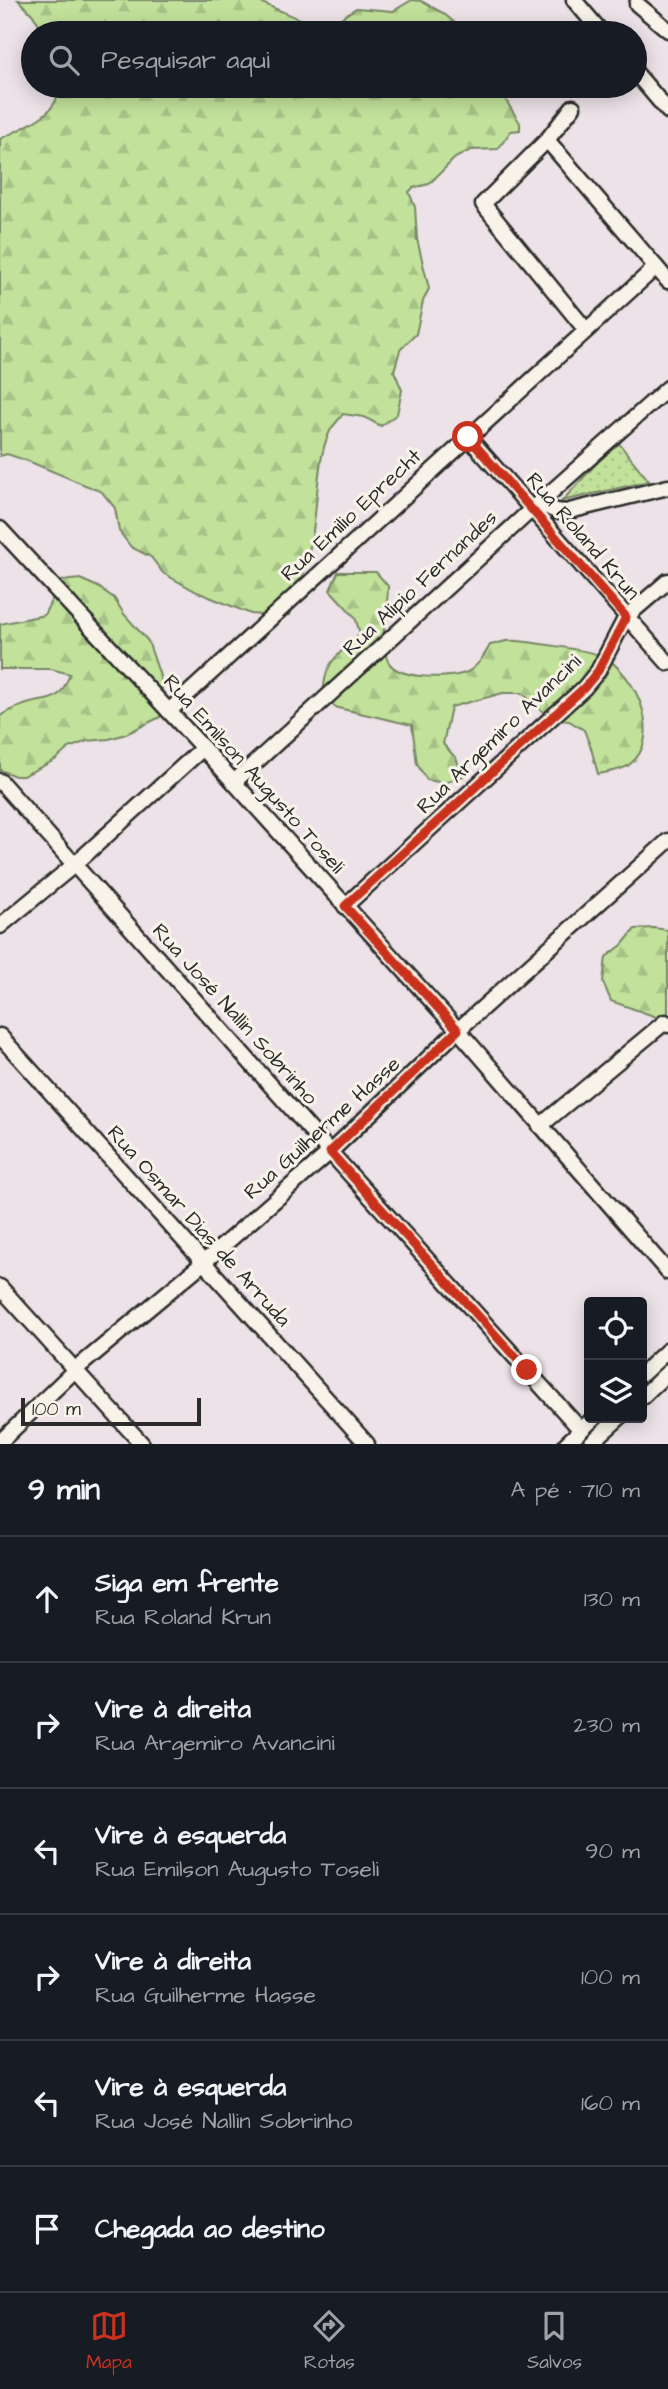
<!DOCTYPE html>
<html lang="pt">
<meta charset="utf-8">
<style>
body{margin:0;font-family:"Architects Daughter",sans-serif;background:#242831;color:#f1f3f6}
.controls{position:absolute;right:21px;bottom:21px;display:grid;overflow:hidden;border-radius:7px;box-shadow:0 4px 18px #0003}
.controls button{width:63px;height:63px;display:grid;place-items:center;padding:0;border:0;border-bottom:2px solid #363941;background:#171b24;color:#f1f3f6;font:35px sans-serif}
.scale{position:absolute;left:21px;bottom:18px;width:180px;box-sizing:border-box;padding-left:7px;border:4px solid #2b2b2b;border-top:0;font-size:19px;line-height:24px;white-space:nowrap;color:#2b2b2b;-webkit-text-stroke:5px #f7f3e8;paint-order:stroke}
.stop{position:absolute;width:21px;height:21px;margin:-16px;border:5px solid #c8321e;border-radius:50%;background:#fff}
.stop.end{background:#c8321e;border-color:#fff;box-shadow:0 2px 7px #0008}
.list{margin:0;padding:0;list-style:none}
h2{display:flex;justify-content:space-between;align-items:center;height:91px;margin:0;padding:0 28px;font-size:30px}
h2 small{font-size:23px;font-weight:400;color:#9ea1a6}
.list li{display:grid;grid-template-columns:46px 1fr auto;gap:21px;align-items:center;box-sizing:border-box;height:126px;padding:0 28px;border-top:2px solid #363941}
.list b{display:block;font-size:26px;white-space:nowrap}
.list p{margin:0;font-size:23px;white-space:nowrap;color:#9ea1a6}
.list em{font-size:23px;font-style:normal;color:#9ea1a6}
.icon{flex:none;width:38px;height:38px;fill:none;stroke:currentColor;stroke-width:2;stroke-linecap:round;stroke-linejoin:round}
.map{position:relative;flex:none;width:668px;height:1444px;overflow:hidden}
.search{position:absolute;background:#171b24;box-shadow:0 4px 18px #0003;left:21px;right:21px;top:21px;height:77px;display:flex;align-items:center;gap:18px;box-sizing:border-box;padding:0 24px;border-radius:38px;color:#9ea1a6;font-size:26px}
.sheet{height:847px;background:#171b24}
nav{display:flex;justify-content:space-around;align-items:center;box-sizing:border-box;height:98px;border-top:2px solid #363941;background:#171b24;font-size:19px;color:#9ea1a6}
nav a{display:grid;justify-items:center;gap:4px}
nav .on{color:#c8321e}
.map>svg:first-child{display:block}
.forest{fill:url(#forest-firs);stroke:#768663;stroke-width:2}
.park{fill:url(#park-dots);stroke:#768663;stroke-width:2}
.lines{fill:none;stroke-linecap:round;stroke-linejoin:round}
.minor-casing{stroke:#2b2b2b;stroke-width:19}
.minor{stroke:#f7f3e8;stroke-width:14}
.route{stroke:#c8321e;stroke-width:9}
.labels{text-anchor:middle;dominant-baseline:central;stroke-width:6;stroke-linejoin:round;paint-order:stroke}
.street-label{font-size:21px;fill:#2b2b2b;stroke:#f7f3e8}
</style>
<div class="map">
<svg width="668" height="1444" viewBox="0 0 668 1444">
<defs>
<pattern id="forest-firs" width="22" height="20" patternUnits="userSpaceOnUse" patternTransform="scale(1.75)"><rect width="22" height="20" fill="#c2e29b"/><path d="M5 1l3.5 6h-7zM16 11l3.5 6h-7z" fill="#a7c286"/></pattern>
<pattern id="park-dots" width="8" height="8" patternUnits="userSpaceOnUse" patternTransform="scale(1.75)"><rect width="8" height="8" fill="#c2e29b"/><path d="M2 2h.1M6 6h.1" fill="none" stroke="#a7c286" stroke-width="1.8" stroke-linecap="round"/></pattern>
</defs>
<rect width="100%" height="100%" fill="#ece2e8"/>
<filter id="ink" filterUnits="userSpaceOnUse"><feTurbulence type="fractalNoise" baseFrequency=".0143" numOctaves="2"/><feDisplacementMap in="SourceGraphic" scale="14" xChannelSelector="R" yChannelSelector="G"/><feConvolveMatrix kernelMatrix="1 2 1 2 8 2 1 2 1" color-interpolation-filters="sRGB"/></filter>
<g filter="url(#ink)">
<g class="forest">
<polygon points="18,0 255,0 304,21 332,24 356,8 393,11 412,0 421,1 443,13 467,33 45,33 32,14"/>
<path d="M 59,86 L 497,86 L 520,123 L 520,130 L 511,131 L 498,149 L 471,150 L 455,158 L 429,184 L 413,188 L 409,192 L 415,207 L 417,239 L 429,289 L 423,301 L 416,334 L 400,350 L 394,371 L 402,390 L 397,414 L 381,426 L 364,417 L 343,414 C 339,420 333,425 330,431 C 316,459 318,506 312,537 C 307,564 299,590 290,615 L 272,616 L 251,614 L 197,592 L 163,573 L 151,557 L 131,547 L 119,531 L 115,508 L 102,492 L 28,461 L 7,454 L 0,456 L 0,139 C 23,127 59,116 59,86 Z"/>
<path d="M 338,572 L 376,572 L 388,586 C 388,610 378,639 388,661 C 397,680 448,679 465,673 C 477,668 484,656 490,645 C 496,644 501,642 506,641 C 517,639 592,651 602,656 C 636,673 665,738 629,765 C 621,771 607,772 598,774 L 591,748 L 584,730 L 569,721 L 550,718 L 522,693 L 503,693 L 451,707 L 443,744 L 456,758 L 463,776 L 445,783 L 427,780 L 417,764 L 412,725 L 338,708 L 323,699 C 324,662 334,658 360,634 L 355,617 L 330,590 Z"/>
<path d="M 80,579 L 98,587 L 114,598 L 124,614 L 148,641 L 160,676 L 163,696 L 160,717 L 126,734 L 109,739 L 87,741 L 69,748 L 55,760 L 23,776 L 15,776 L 0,770 L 0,716 C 8,711 17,707 27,704 C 53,697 58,704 70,674 L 51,669 L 0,669 L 0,624 L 44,615 L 61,581 Z"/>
<polygon points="654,928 668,930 668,1021 611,1001 603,982 606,957 622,945 635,929"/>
</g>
<polygon class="park" points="617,441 649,481 562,501"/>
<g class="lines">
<defs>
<g id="minor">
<polyline points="574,0 602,33"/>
<polyline points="637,4 668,30"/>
<polyline points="635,72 668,111"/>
<polyline points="573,107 547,140 483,204 586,330"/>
<polyline points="547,140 668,281"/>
<polyline points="468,437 668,663"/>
<polyline points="539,503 556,511 565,512 668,487"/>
<polyline points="0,529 203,748 458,1030 668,1272"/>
<polyline points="169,711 656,267"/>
<polyline points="0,781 330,1152 581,1430"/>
<polyline points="234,782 531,510 668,388"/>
<polyline points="345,906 584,688 598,671 626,617 668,581"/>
<polyline points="0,926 74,865 203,748"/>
<polyline points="0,1036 367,1444"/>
<polyline points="540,1126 665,1022 668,1025"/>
<polyline points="0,1287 142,1444"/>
<polyline points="642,1374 668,1350"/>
<polyline points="642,1397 668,1372"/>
<polyline points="0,1442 76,1369 203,1263 330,1152 458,1030 668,841"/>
<polyline points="566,1444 594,1418"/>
<polyline points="590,1444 619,1418"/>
</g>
</defs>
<use href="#minor" class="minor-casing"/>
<use href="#minor" class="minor"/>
</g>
</g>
<g class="lines" filter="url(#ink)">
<polyline class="route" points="468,437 626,617 598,671 584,688 345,906 458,1030 330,1152 527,1370"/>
</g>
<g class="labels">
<g class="street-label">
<text transform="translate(351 515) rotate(-43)">Rua Emilio Eprecht</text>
<text transform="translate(583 536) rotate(49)">Rua Roland Krun</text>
<text transform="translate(420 583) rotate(-43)">Rua Alipio Fernandes</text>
<text transform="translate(499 734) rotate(-44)">Rua Argemiro Avancini</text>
<text transform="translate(254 774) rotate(48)">Rua Emilson Augusto Toseli</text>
<text transform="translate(235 1014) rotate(48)">Rua José Nallin Sobrinho</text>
<text transform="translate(322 1128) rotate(-42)">Rua Guilherme Hasse</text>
<text transform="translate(199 1226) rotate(48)">Rua Osmar Dias de Arruda</text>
</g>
</g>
</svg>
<div class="controls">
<button><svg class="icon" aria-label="locate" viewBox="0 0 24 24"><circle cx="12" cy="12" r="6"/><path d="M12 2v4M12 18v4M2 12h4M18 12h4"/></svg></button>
<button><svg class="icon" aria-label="layers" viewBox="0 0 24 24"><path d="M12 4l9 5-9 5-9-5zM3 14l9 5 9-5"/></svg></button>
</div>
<div class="scale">100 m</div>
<div class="stop" style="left:468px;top:437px"></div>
<div class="stop end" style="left:527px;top:1370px"></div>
<div class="search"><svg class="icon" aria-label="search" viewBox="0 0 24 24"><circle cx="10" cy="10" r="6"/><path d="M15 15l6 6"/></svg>Pesquisar aqui</div>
</div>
<section class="sheet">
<h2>9 min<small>A pé · 710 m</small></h2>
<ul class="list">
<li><svg class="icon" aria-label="ahead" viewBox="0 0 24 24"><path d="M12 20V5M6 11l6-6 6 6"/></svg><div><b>Siga em frente</b><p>Rua Roland Krun</p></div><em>130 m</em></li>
<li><svg class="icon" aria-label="right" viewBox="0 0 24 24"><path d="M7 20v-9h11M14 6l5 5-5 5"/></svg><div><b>Vire à direita</b><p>Rua Argemiro Avancini</p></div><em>230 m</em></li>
<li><svg class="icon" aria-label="left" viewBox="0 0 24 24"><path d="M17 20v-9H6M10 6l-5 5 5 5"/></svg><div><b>Vire à esquerda</b><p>Rua Emilson Augusto Toseli</p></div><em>90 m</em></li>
<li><svg class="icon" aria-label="right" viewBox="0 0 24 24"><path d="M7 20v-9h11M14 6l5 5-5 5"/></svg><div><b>Vire à direita</b><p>Rua Guilherme Hasse</p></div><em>100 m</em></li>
<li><svg class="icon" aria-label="left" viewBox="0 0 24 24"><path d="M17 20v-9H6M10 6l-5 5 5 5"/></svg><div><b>Vire à esquerda</b><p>Rua José Nallin Sobrinho</p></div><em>160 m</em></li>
<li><svg class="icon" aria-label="arrive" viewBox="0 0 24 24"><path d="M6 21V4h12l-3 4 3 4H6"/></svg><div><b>Chegada ao destino</b></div></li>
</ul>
</section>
<nav>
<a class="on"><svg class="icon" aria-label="map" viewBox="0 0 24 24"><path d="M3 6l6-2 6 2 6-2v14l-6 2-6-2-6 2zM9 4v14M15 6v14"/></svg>Mapa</a>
<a><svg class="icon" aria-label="directions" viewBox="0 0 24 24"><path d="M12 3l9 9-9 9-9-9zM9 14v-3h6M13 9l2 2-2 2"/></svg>Rotas</a>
<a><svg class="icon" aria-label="saved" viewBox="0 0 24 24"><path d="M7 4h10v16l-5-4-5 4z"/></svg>Salvos</a>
</nav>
